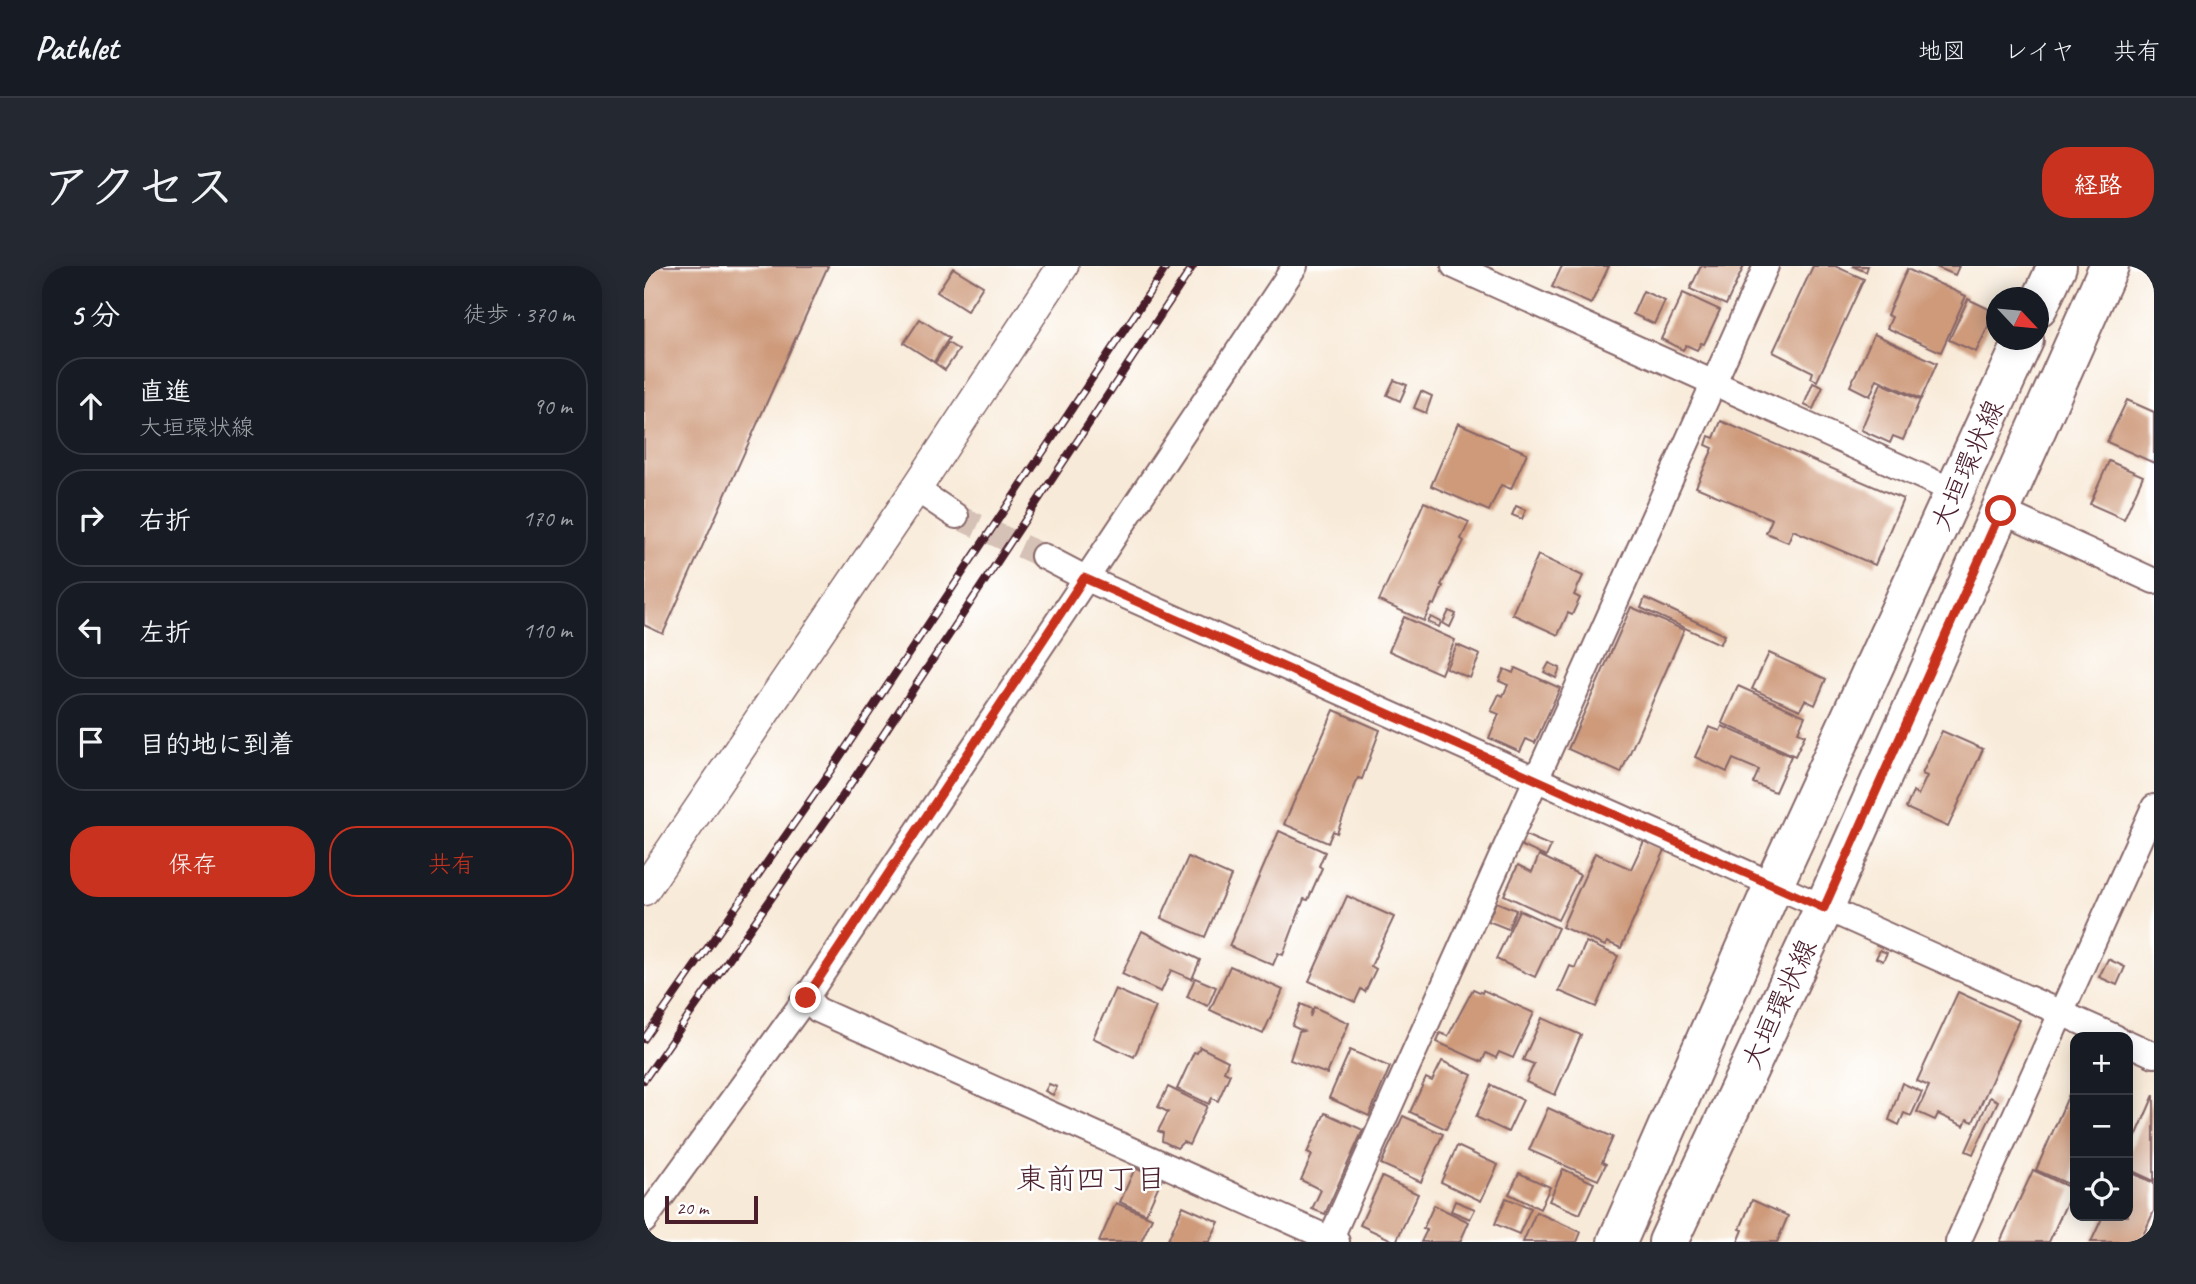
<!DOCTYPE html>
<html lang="ja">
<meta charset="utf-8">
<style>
body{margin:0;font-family:Caveat,"Klee One",sans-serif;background:#242831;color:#f1f3f6}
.controls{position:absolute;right:21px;bottom:21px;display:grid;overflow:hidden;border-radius:14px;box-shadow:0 4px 18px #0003}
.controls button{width:63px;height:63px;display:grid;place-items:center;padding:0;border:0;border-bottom:2px solid #363941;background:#171b24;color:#f1f3f6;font:35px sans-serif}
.compass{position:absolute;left:1342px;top:21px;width:63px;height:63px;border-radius:50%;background:#171b24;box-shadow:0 4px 18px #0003;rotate:116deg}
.scale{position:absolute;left:21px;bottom:18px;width:93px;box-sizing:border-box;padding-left:7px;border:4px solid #4a1f2b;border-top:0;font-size:19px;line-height:24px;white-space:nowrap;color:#4a1f2b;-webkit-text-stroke:5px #fff;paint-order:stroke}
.stop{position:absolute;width:21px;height:21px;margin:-16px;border:5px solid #c8321e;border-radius:50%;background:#fff}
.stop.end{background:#c8321e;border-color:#fff;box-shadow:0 2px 7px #0008}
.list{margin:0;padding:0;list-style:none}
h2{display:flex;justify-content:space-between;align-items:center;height:91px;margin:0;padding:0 28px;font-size:30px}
h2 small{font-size:23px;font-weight:400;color:#9ea1a6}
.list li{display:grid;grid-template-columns:46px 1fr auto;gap:21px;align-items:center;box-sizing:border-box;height:98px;margin:0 14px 14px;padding:0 14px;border:2px solid #363941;border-radius:28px}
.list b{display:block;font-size:26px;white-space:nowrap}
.list p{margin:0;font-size:23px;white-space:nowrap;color:#9ea1a6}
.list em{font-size:23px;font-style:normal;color:#9ea1a6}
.actions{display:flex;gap:14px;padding:21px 28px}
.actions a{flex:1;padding:16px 0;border:2px solid #c8321e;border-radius:28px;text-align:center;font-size:24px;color:#c8321e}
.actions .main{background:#c8321e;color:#fff}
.icon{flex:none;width:38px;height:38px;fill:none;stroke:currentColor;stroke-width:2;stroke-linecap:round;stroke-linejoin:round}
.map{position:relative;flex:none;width:1510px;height:976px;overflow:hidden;border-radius:28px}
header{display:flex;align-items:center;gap:42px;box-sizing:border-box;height:98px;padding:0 35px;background:#171b24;border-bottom:2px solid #363941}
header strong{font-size:33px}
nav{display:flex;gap:38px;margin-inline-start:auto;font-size:24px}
.intro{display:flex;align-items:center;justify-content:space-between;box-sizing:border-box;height:168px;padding:0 42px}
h1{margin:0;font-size:49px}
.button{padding:18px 32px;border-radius:28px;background:#c8321e;color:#fff;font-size:24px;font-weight:700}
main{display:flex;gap:42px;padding:0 42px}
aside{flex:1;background:#171b24;border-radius:28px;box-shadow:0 4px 18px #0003}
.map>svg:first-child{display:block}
.building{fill:#ce9a7a}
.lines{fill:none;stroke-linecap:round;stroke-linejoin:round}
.minor-tunnel{stroke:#d5c1b5;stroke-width:24;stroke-dasharray:24 12;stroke-linecap:butt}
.minor-casing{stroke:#876668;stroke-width:28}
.tertiary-casing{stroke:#876668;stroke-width:33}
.primary-casing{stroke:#876668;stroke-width:42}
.minor{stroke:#fff;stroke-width:24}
.tertiary{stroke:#fff;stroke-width:30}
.primary{stroke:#fff;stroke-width:38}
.rail-casing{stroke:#4a1f2b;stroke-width:8}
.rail{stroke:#fff;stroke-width:5;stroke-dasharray:16;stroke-linecap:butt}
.route{stroke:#c8321e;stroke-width:9}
.labels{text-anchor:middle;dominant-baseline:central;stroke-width:5;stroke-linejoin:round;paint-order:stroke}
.street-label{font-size:28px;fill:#4a1f2b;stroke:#fff}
.neighbourhood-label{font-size:30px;fill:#4a1f2b;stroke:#fff}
</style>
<header>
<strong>Pathlet</strong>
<nav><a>地図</a><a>レイヤ</a><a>共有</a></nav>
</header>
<div class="intro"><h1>アクセス</h1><a class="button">経路</a></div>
<main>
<aside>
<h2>5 分<small>徒歩 · 370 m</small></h2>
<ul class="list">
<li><svg class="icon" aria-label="ahead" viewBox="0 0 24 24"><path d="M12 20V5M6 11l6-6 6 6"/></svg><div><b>直進</b><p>大垣環状線</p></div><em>90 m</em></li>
<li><svg class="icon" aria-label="right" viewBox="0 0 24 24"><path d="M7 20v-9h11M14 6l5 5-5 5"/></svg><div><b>右折</b></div><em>170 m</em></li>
<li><svg class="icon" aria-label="left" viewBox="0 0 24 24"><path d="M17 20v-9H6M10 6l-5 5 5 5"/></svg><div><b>左折</b></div><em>110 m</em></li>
<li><svg class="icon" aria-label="arrive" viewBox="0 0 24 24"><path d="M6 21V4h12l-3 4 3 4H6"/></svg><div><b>目的地に到着</b></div></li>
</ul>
<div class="actions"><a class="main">保存</a><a>共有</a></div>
</aside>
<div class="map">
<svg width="1510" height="976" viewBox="0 0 1510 976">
<rect width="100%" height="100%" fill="#fff"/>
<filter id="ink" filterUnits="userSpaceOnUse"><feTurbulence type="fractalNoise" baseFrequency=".0143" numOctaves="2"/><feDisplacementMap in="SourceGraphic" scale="14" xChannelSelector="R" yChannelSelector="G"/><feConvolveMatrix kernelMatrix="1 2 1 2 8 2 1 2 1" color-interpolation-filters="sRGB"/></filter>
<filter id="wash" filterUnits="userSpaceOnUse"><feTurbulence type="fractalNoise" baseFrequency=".00686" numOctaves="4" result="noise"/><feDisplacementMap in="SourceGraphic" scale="28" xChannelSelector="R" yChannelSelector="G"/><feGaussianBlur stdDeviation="1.57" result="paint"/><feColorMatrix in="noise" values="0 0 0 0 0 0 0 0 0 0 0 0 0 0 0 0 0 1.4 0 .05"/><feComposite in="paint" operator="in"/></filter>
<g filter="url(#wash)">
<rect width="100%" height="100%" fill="#f8ead8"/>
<g id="blocks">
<g class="building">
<polygon points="0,0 184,0 19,368 0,359"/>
<polygon points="918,0 965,0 947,38 908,21"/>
<polygon points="1057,0 1100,0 1082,39 1046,23"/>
<polygon points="1169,0 1191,0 1220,13 1173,115 1167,112 1169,106 1129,86"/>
<polygon points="1208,0 1224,0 1222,6"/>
<polygon points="1290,0 1315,0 1311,9"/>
<polygon points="309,2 339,20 323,45 293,26"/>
<polygon points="1263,3 1322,30 1297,86 1243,62 1248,51 1243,49"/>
<polygon points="999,25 1021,35 1010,58 989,48"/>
<polygon points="1039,27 1076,44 1060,78 1057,77 1053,84 1042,79 1039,84 1017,73"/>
<polygon points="1324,33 1351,46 1332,86 1305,74"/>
<polygon points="276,53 305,72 290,96 260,77"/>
<polygon points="1230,68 1293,97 1277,133 1233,113 1226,130 1206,120"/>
<polygon points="304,77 315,84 301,104 291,97"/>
<polygon points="750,114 763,119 756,135 743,129"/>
<polygon points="1169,117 1179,121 1169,143 1160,139"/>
<polygon points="1237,117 1276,134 1259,174 1249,170 1246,177 1217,164"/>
<polygon points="777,125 788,130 782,147 770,142"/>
<polygon points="1483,134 1510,146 1510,197 1463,176"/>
<polygon points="1077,155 1259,233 1231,299 1149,264 1144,276 1122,267 1128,253 1052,221 1069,182 1062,179 1065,170 1070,172"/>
<polygon points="814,157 883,187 867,223 857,219 845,245 787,220"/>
<polygon points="1465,195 1499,210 1480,253 1446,238"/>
<polygon points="780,236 825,256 817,273 820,275 797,319 799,320 791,339 788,338 780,355 735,335"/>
<polygon points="872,240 882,244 878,253 868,249"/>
<polygon points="894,289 939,310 930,329 936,332 928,349 924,347 914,369 868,348"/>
<polygon points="1001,332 1081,369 1076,378 997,342"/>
<polygon points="987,341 1040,364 977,507 924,483"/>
<polygon points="805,345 812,348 806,361 799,357"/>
<polygon points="760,351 811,374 797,408 745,385"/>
<polygon points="787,351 797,356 795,361 784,356"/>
<polygon points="813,379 836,389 826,412 802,402"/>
<polygon points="1125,387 1182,413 1171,439 1161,434 1156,444 1108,423"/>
<polygon points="905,397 916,402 912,412 900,406"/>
<polygon points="871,402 916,422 891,477 882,473 876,486 845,472 855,448 847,445 855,428 859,430 864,419 855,415 860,403 869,407"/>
<polygon points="1094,420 1161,450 1154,466 1161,469 1151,490 1078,457"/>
<polygon points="690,444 736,464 718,513 714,512 693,567 689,565 684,577 640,558"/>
<polygon points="1078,460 1147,490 1131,526 1109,517 1115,504 1089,493 1083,506 1051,491 1065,461 1076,465"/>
<polygon points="1298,465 1339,483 1304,561 1262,542 1269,526 1274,529 1283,510 1278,508"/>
<polygon points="635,565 681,586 675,600 678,602 664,634 660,633 639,689 634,687 629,699 585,680"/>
<polygon points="881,569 907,580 902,591 876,579"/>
<polygon points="1000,575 1021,584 977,682 963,676 961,680 918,661 951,587 987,603"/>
<polygon points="895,589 936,609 914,654 860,629 874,599 888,606"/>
<polygon points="544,591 587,610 561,671 517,652"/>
<polygon points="703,630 750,651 727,700 732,703 721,726 717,723 711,736 665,715"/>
<polygon points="852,636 872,644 864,663 844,655"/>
<polygon points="875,644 914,662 891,711 852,693"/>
<polygon points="498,665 556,694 548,713 527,704 517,726 478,708"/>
<polygon points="942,676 974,690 952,741 915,725 926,700 931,702"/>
<polygon points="1236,684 1243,687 1239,695 1232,692"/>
<polygon points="1464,693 1481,701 1473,719 1455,711"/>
<polygon points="586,700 639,724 619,768 566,744"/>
<polygon points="551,712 572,721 564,740 543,731"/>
<polygon points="471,723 512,741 490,791 449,772"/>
<polygon points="829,723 838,727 839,724 890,747 869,792 855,786 852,792 842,787 838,796 793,776 796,767 804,770"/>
<polygon points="1314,726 1375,754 1329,856 1323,853 1320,860 1294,848 1291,854 1273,846 1285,820 1273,815"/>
<polygon points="657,738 668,743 666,751 670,741 705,757 683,808 646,794 655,766 659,765 648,760"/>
<polygon points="898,752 937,769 911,829 882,816 890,798 879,794"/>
<polygon points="556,781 584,795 580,805 586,808 574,835 568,832 565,838 533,823 550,786 553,787"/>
<polygon points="706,784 746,801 725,850 685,832"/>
<polygon points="798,795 828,809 802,863 766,846 782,812 788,815"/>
<polygon points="1258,817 1278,826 1267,850 1260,847 1255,859 1245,854"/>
<polygon points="405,818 413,821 409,829 401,825"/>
<polygon points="847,819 879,834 864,866 832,851"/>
<polygon points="524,821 563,840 545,879 539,876 533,882 518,875 519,867 514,865 524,846 514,841"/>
<polygon points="1426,826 1431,829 1429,920 1392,904"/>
<polygon points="1510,829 1510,915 1484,903 1484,889"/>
<polygon points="1346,831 1354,835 1329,888 1322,885"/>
<polygon points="904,842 969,871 958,896 962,898 954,914 885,884"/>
<polygon points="681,847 719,864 681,948 668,943 677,924 657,914 668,889 663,887"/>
<polygon points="759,850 799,868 777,916 737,898"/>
<polygon points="813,880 854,899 837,935 797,916"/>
<polygon points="491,902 517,914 502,948 476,936"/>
<polygon points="919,903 950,917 936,948 905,935"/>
<polygon points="1389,904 1429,923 1405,976 1356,976"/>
<polygon points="1484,905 1510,917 1510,945 1496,976 1447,976 1459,950 1484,950"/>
<polygon points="875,907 906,921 896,943 865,928"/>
<polygon points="738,911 774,928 752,976 716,959"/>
<polygon points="862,932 887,942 875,968 851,958"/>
<polygon points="1108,934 1144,950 1133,976 1094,976 1099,964 1096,963"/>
<polygon points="811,935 831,943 826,953 807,945"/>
<polygon points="472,937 508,952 497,976 455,976"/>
<polygon points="790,939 825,956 816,976 777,976 783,964 779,963"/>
<polygon points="539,940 575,956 565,976 523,976"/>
<polygon points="892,946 937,966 933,976 879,976"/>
</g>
</g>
</g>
<g filter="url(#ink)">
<use href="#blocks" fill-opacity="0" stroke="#876668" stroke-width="2"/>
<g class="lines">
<polyline class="minor-tunnel" points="312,250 399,290"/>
<defs>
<g id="minor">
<polyline points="810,0 1312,226"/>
<polyline points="272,223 312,250"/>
<polyline points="1357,245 1510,315"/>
<polyline points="399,290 441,312 1471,771"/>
<polyline points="162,732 174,744 693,976"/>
<polyline points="1484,777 1510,789"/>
<polyline points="0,955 162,732 651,0"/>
<polyline points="685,976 1122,0"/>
<polyline points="1314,976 1510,541"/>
</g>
<polyline id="tertiary" points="0,624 272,223 419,0"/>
<g id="primary">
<polyline points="1394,41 1413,0"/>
<polyline points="973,976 1130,618 1380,74"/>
<polyline points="1024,976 1180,642 1465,0"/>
</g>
</defs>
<use href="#minor" class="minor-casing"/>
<use href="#tertiary" class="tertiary-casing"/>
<use href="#primary" class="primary-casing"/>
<use href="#minor" class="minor"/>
<use href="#tertiary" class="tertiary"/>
<use href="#primary" class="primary"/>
<defs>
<g id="rail">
<polyline points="0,773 179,516 523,0"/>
<polyline points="0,814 194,537 549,0"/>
</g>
</defs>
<use href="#rail" class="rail-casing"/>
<use href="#rail" class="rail"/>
</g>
</g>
<g class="lines" filter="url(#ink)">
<polyline class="route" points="162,732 440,312 1180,642 1357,245"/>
</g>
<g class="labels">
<g class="street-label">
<text transform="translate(1323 199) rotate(-66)">大垣環状線</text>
<text transform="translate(1135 738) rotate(-65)">大垣環状線</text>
</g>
<g class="neighbourhood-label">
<text x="447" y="913">東前四丁目</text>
</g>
</g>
</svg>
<div class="controls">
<button>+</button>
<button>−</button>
<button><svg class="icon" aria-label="locate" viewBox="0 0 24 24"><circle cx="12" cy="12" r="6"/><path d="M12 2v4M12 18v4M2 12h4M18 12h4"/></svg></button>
</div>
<svg class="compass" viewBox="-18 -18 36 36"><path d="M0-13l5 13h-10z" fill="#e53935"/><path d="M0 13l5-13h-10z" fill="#9ea1a6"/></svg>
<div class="scale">20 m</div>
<div class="stop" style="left:1357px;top:245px"></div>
<div class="stop end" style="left:162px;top:732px"></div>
</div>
</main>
